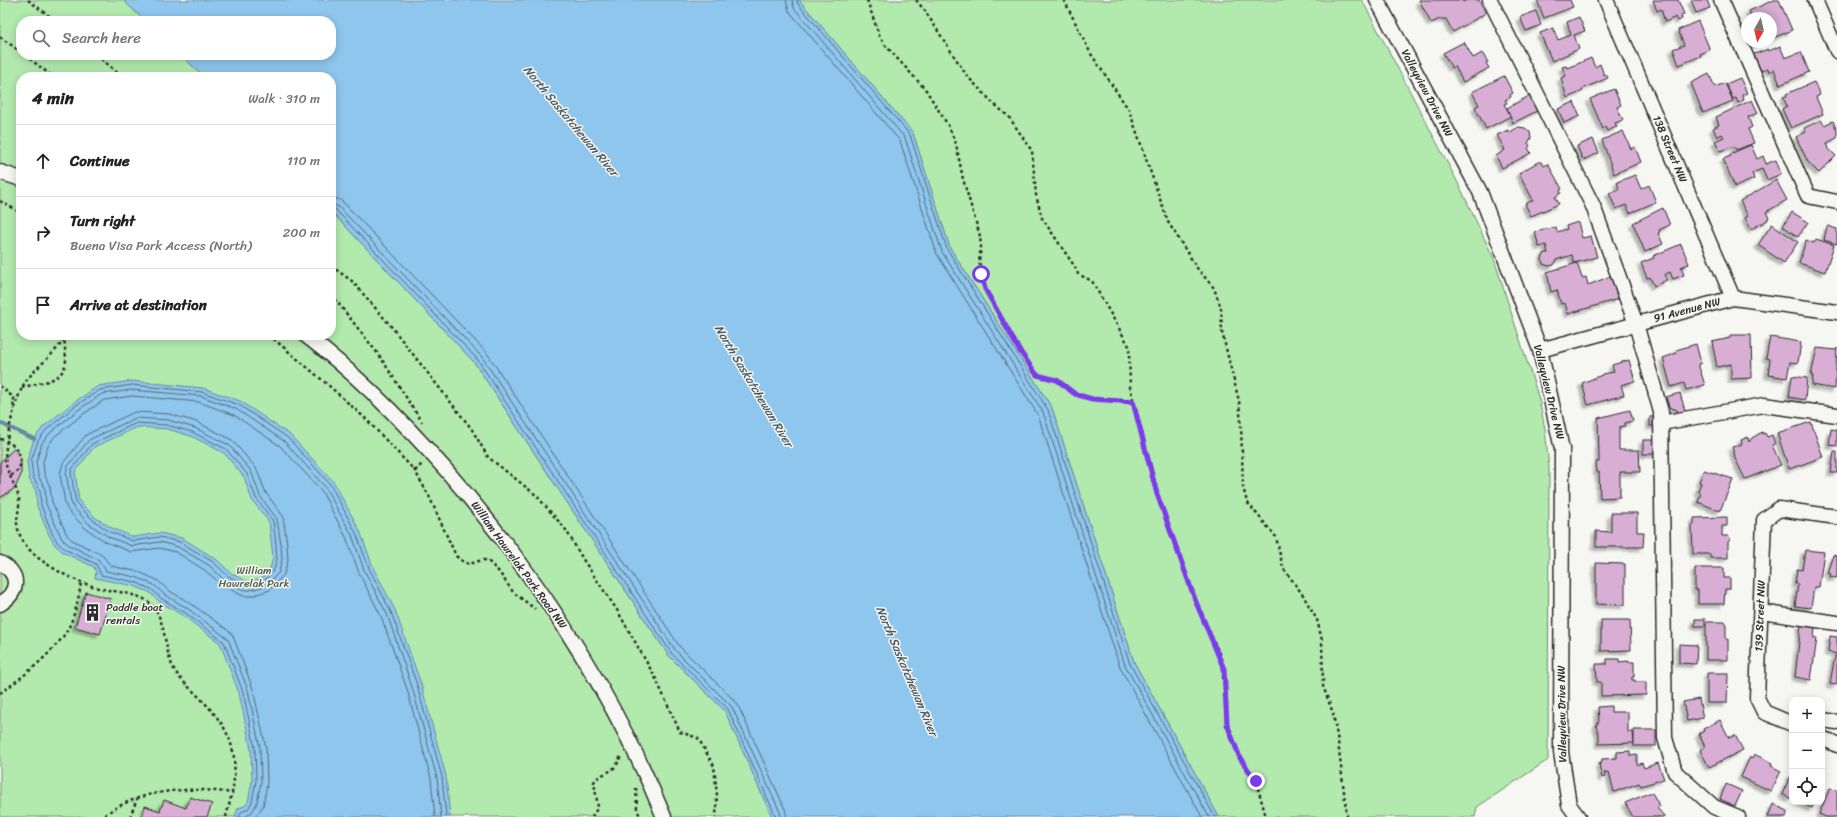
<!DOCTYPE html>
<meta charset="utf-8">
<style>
body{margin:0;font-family:Sriracha,sans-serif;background:#f6f6f6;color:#222}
.controls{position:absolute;right:12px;bottom:12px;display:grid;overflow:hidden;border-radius:8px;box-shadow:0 2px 10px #0003}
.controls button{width:36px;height:36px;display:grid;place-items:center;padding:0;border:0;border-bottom:1px solid #e0e0e0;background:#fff;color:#222;font:20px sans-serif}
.compass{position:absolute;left:1741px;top:12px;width:36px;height:36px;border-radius:50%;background:#fff;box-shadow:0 2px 10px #0003;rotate:188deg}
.stop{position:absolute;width:12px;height:12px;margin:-9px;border:3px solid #7c3aed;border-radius:50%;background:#fff}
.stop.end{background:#7c3aed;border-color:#fff;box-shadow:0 1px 4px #0008}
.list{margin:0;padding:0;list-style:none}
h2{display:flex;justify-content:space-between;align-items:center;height:52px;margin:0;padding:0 16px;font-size:17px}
h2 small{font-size:13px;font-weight:400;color:#767676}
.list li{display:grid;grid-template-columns:26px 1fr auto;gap:12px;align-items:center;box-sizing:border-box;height:72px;padding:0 16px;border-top:1px solid #e0e0e0}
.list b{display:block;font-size:15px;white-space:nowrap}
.list p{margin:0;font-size:13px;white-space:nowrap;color:#767676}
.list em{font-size:13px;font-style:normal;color:#767676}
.icon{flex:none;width:22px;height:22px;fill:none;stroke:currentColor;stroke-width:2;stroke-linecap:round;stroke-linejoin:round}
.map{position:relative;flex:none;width:1837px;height:817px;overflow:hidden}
.search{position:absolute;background:#fff;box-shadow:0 2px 10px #0003;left:16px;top:16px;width:320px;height:44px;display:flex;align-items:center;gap:10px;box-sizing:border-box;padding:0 14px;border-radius:16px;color:#767676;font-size:15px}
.panel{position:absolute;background:#fff;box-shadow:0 2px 10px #0003;left:16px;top:72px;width:320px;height:268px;border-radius:16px}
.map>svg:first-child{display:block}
.green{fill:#b2eaad;stroke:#6e8a6c}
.water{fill:#8fc6ed;stroke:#67889f;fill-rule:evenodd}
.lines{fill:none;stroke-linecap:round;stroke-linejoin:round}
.shore{stroke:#536979;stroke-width:1}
.stream{stroke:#67889f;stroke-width:4}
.building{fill:#d8aed5;stroke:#2b2b2b;filter:url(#shadow)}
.minor-casing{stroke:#2b2b2b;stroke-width:17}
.path{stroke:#2b2b2b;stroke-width:2.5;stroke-dasharray:3 3;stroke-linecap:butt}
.minor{stroke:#f6f6f2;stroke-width:14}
.route{stroke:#7c3aed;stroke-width:5}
.labels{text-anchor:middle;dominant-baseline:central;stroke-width:3;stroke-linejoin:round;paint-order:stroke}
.street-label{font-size:11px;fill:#2b2b2b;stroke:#f6f6f2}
.park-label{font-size:11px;fill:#4d5b4c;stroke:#f6f6f2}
.poi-label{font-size:11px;fill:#2b2b2b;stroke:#f6f6f2;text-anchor:start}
.water-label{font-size:12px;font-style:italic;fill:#495a65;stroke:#f6f6f2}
</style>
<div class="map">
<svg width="1837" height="817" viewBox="0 0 1837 817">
<defs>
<filter id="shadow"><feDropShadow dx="-3.5" dy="3.5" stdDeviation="1" flood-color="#0004"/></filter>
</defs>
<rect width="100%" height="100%" fill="#f6f6f2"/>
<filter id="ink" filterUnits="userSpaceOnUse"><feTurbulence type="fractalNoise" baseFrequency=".025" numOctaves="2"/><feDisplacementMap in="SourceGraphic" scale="8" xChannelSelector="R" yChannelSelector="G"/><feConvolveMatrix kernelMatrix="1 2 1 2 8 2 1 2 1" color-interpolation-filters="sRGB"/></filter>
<g filter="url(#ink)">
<g class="green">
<polygon points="0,0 123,0 145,21 21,21 21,55 181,55 204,77 21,77 21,335 331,335 331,211 474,362 669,656 725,711 772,817 0,817"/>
<polygon points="799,0 1362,0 1459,185 1494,259 1539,399 1545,429 1549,468 1548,760 1477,807 1475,817 1219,817 1134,662 1052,408 950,248 913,133"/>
</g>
<g class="water">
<polygon points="123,0 799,0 913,133 950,248 1052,408 1134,662 1219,817 772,817 725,711 669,656 474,362 331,211 331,77 204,77 181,55 331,55 331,21 145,21"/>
<path d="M 132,381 L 203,388 L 240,401 L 290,435 L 333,481 L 360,531 L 373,567 L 395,610 L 421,684 L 446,776 L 450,817 L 235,817 L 238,808 L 245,806 L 248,802 L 252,781 L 251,749 L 239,693 L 220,643 L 182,615 L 160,602 L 149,592 L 134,586 L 95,578 L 96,572 L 94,567 L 64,553 L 55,545 L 49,535 L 37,506 L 36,491 L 29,479 L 27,461 L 34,439 L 43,427 L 73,403 L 98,386 ZM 138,427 L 167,429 L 191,436 L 224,453 L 244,477 L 252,500 L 269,522 L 273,558 L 270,569 L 261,579 L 248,582 L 231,573 L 216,559 L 182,538 L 160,533 L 133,537 L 112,528 L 96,518 L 79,501 L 75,472 L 94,447 Z"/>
</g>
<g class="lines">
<g class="shore">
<polyline points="786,0 789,11 900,141 937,254 1038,415 1120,667 1202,817"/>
<polyline points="792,0 794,8 905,138 942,252 1043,412 1125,665 1209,817"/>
<polyline points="797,0 798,4 910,135 947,249 1048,410 1130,664 1215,817"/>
<polyline points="331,198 338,199 343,202 487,353 680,647 737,703 785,809 787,817"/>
<polyline points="331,204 339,207 482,357 676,651 732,707 780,812 781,817"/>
<polyline points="331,209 336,210 478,360 672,654 728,709 776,817"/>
<polygon points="135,412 169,414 197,422 232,440 256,468 266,493 283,516 287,545 288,560 284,574 270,590 251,596 243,596 222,585 206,571 176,552 159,548 131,552 106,542 85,528 67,509 65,503 60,474 63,463 86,435"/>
<polygon points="136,418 168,420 195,428 229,445 251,471 260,496 277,519 281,545 282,559 279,572 266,586 250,590 244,590 225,581 210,566 178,547 160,542 132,546 109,537 89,524 73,507 71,502 66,473 68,466 89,440"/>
<polygon points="137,423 167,425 192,432 226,449 247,474 256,498 273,521 276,545 277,559 274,570 263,582 246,585 228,576 213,562 180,542 160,537 133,541 110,532 93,520 76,503 71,473 72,469 92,444"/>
<polyline points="239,817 241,812 248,809 252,802 256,781 255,748 243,692 224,642 184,612 162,599 151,589 135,582 101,575 96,564 66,550 58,543 52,533 41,505 40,490 33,477 31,461 38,441 46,430 75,406 100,390 132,385 202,392 239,405 288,438 330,484 356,533 369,568 391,612 417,685 442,777 446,817"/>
<polyline points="245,817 252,812 257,803 261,781 260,748 248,690 228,639 187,608 165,595 154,585 136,577 106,571 99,560 69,545 62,539 46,504 45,489 38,475 36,462 42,443 50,433 78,410 102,394 132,390 201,396 236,409 284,441 325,487 352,535 364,570 387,614 412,687 437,778 441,817"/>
<polyline points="255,817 263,806 267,784 266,748 253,689 233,636 229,631 190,603 168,590 157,580 139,572 111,566 102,555 72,540 67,535 52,502 50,487 44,473 43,462 48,446 54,437 82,415 104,400 132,396 199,402 234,415 280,446 321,490 346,537 359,573 381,616 407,689 431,779 435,817"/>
</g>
<polyline class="stream" points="0,423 34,439"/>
</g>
<g class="building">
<polygon points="1419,0 1462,0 1463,2 1468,0 1479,0 1486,13 1453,32 1446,19 1440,19 1431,23"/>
<polygon points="1537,0 1570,0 1573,7 1544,18"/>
<polygon points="1653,0 1678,0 1684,14 1681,16 1682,19 1678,21 1676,17 1665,22 1661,9 1657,11"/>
<polygon points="1691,0 1707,0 1710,8 1696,13"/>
<polygon points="1774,0 1779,0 1792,30 1771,39 1771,18 1752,18 1749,11"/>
<polygon points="1536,11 1541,25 1526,31 1520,17"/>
<polygon points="1579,17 1585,31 1574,35 1579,49 1552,61 1540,33 1553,28 1558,40 1571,35 1567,22"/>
<polygon points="1698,21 1710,50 1700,54 1701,56 1679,65 1673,49 1684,45 1678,30"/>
<polygon points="1464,42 1473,58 1482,53 1488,62 1486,63 1489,68 1463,82 1455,66 1452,68 1443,53"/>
<polygon points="1754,42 1765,42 1755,46"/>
<polygon points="1780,46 1785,58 1801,52 1809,72 1780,85 1774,69 1769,72 1768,68 1756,73 1749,56 1768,49 1769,51"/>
<polygon points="1591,58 1595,67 1600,64 1604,75 1606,74 1608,78 1582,89 1583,91 1567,98 1561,78 1566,76 1562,67 1566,66 1568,68"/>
<polygon points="1709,74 1715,87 1725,83 1733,101 1703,113 1691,83"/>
<polygon points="1504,76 1513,93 1510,95 1511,97 1505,100 1507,103 1504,104 1511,116 1486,129 1475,107 1479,105 1472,92"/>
<polygon points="1740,78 1747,93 1742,95 1744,100 1738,103 1736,98 1733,99 1726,84"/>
<polygon points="1814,82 1820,95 1816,97 1823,114 1791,128 1782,109 1787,106 1783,97 1787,96 1786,94"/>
<polygon points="1614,89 1621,105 1617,107 1623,120 1615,123 1617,127 1607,131 1605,127 1603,129 1590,99"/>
<polygon points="1533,94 1541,109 1513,123 1507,108"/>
<polygon points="1752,100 1758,113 1748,117 1752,127 1748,129 1754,143 1736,150 1734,146 1720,151 1715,141 1724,137 1722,134 1717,137 1713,128 1719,125 1716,117"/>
<polygon points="1574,102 1580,116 1564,123 1558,109"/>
<polygon points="1821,120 1824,125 1833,121 1837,131 1837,138 1827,143 1829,149 1836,156 1819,173 1808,162 1796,137 1806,132 1804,128"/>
<polygon points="1518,127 1525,128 1530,132 1531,138 1528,143 1530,146 1528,148 1531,153 1502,168 1496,156 1505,150 1497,135 1508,130 1509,133"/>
<polygon points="1623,131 1631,149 1635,147 1641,162 1614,174 1602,140"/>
<polygon points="1593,139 1599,153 1583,160 1577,146"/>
<polygon points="1751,145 1757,159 1763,156 1766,164 1776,160 1781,174 1767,180 1762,169 1752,173 1754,179 1735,187 1723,159 1731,156 1730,154"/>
<polygon points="1538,162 1541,162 1544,166 1548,164 1562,189 1560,190 1561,193 1555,197 1559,204 1531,216 1525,204 1533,200 1519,173"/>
<polygon points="1635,175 1641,189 1649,185 1656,202 1630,213 1626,205 1616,209 1609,193 1619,189 1617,182"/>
<polygon points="1776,180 1787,200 1766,212 1769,218 1767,219 1768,220 1751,229 1745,218 1748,216 1740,201"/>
<polygon points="1663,208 1670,225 1659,230 1660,232 1658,233 1663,244 1645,252 1633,223"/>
<polygon points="1792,212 1808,222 1798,237 1783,226"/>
<polygon points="1578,222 1582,238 1591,236 1597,257 1574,263 1572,255 1556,260 1554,265 1549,266 1543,264 1542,258 1545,253 1548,253 1546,245 1539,247 1535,232 1556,227 1557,232 1567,229 1566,226"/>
<polygon points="1772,224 1798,242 1784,263 1758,245"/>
<polygon points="1827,226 1837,229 1837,244 1824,240"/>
<polygon points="1816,239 1834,245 1825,272 1799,263 1806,240 1814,243"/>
<polygon points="1681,244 1689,264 1681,267 1684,275 1673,279 1670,272 1664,275 1667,280 1654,286 1650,277 1647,278 1641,263 1654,258 1653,256"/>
<polygon points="1577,263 1582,278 1586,277 1588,285 1611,276 1618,299 1568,314 1565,303 1561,304 1557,290 1551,292 1547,272"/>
<polygon points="1730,335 1751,335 1752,378 1731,379 1731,364 1717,367 1712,342 1730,338"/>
<polygon points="1770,337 1801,342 1798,363 1790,362 1787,378 1768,375 1770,359 1766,358"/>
<polygon points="1696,344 1701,363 1698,364 1705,385 1686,390 1684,383 1671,387 1663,358 1677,353 1676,350"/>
<polygon points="1817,348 1836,350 1837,348 1835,389 1812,385 1813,376 1811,376"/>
<polygon points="1629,360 1635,381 1621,385 1624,395 1588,405 1582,383 1602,375 1602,374 1614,372 1612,365"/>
<polygon points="1792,376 1807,378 1805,400 1789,397"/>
<polygon points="1680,393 1685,411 1678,413 1677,410 1669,407 1666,397"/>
<polygon points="1630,410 1633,421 1625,423 1625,426 1619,427 1619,450 1639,450 1640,472 1620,472 1620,497 1600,498 1599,472 1597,472 1596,462 1599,462 1599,456 1598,418"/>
<rect x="1650" y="417" width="8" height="9"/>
<polygon points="1811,422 1823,457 1789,469 1777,433"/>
<polygon points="1831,429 1837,430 1837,446 1829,445"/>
<polygon points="1762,432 1763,434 1765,433 1767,437 1772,435 1775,444 1772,445 1781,465 1745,479 1734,456 1735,456 1732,447 1742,444 1741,440 1748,437 1749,442 1752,438"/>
<rect x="1643" y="440" width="14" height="14"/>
<polygon points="15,448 21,462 21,475 15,488 0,498 0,462"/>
<polygon points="1834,452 1837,452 1837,473 1831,473"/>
<polygon points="1704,470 1733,479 1720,511 1698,502 1701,493 1698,491 1701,483 1699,482"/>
<polygon points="1611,513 1637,513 1637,532 1644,532 1643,547 1596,547 1596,531 1611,532"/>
<polygon points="1727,517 1727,526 1722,526 1722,536 1728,536 1731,539 1728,542 1728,558 1710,558 1710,554 1693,554 1692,525 1694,525 1694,518"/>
<polygon points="1805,550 1824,552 1819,587 1814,587 1811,608 1795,606 1798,584 1795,584 1797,569 1802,570"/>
<polygon points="1833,555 1837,556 1837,578 1830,577 1831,574 1827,573"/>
<polygon points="1596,563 1625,564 1625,605 1596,604"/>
<polygon points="1695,568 1724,568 1724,578 1730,578 1730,589 1725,589 1724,604 1698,604 1698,590 1695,590"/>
<polygon points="86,592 111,599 100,634 75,627"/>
<rect x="1695" y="619" width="10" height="7"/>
<polygon points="1601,620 1630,620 1631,650 1601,651"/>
<polygon points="1706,622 1726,622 1726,639 1728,639 1728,660 1706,660"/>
<polygon points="1801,624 1815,626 1814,638 1817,638 1811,680 1795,677"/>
<polygon points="1830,636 1837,637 1837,654 1828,652"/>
<polygon points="1679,644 1697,645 1696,664 1679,663"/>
<polygon points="1835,655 1837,655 1837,685 1830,684"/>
<polygon points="1607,659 1619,659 1619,662 1628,661 1628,662 1634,662 1634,677 1632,677 1632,680 1635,680 1635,682 1646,682 1646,695 1601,696 1601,682 1597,682 1596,664 1607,664"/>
<polygon points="1707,673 1728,673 1727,703 1707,703"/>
<polygon points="1699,699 1703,718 1687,721 1683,702"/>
<polygon points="1611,706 1611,712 1628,712 1628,732 1633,732 1634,743 1599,744 1599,734 1596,726 1599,721 1598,707"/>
<polygon points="1720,720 1729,738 1735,735 1743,750 1709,767 1700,750 1705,747 1699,734 1704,731 1703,729"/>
<rect x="1634" y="730" width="22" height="16"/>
<polygon points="1630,751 1630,756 1637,755 1637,765 1642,763 1644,768 1658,763 1664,779 1641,786 1639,783 1614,792 1609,772 1604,773 1605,777 1602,778 1599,764 1601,764 1602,759 1617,758 1617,752"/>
<polygon points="1754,754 1772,763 1771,766 1781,771 1771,791 1741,777 1750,757 1752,758"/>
<polygon points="1791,775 1792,775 1792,799 1782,794"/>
<polygon points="1726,784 1742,791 1735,806 1720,799"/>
<polygon points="1830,788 1837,791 1837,817 1826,817 1819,814"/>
<polygon points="1649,793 1652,793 1660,806 1657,808 1665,817 1633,817 1625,803"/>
<polygon points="190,797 212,804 207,817 142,817 145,806 160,811 164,800 186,808"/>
<polygon points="1798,802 1815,802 1812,808"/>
<polygon points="1773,804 1788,811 1786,817 1768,817"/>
</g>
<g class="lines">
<defs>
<g id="minor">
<polyline points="1377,0 1480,192 1540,350 1562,449 1561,752 1569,805 1578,817"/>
<polyline points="1490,0 1593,206 1636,324 1661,412 1665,738 1675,772 1714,807 1738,817"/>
<polyline points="1606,0 1733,298"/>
<polyline points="1721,0 1808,196 1837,202"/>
<polyline points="1815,0 1837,51"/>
<polyline points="0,172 21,179"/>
<path d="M 305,335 C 357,374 403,421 446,470 C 535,573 612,690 664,817"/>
<polyline points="1540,350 1733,298 1837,312"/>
<polyline points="1661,423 1764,405 1837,415"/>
<path d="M 0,563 C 21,574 19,592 0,604"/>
<polyline points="1761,612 1837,623"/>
<polyline points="1764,712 1757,698 1764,520 1779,509 1837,517"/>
<polyline points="1764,712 1792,724"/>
<polyline points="1822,720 1837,722"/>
<polyline points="1822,738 1837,745"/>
</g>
</defs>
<use href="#minor" class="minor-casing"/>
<g class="path">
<polyline points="28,0 56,21"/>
<polyline points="867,0 879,35 885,45 926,90 949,127 956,144 963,179 980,236 981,247 979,261 985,289 1029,365 1037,375 1057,380 1075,394 1092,399 1133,401"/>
<polyline points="916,0 925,11 967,76 993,103 1009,117 1032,151 1036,195 1042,218 1075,267 1078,274 1092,281 1129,346 1130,387 1157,494 1196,603 1219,654 1223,669 1227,725 1240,758 1256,781 1266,817"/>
<polyline points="1064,0 1091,54 1129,110 1168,222 1197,268 1214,288 1221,308 1222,332 1239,401 1241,424 1243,487 1247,502 1276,537 1283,568 1303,595 1317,620 1322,640 1323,686 1333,713 1338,742 1347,817"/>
<polyline points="0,37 21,52"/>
<polyline points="25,55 53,77"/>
<polyline points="97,55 122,77"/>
<polyline points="0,201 21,213"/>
<polyline points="331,266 352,281 390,325 471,428 488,457 536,495 566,530 584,561 617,610 655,677 680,732 698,738 714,766 717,795 716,817"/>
<polyline points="331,294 379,355 422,422"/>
<path d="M 269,335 L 327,384 L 367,420 L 415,471 L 429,496 L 456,556 C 471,570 472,560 487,560 L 499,572 L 513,592 L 535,609"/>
<path d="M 64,339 C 54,355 37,366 26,381 C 16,394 2,449 6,465 C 9,477 17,487 19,499 C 20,507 17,515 17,523 C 18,538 29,551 41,560 C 59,573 81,584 103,589 C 116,592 132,593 144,599 C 168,612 162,648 174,669 C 180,680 190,688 198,696 C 229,727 240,749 232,793 C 188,786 138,789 102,817"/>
<polyline points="0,386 14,398 13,410"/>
<path d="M 22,388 C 39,381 64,384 66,360 C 66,352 63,343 66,335"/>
<path d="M 0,439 C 19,442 30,467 10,476"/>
<polyline points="415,471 423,463"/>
<path d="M 0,693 C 21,679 58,649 69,627 C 75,614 79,597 81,583"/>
<polyline points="636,788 637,808 640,817"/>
<polyline points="130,817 137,799"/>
<polyline points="226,817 232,793"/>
<path d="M 592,817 L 598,807 L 594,782 C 602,770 615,776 621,755"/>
</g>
<use href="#minor" class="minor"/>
</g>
</g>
<g class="lines" filter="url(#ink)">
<polyline class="route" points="981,274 985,289 1019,350 1037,375 1057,380 1075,394 1092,399 1133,402 1157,494 1196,602 1224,669 1227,724 1240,758 1256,781"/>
</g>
<defs>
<symbol id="building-bare" viewBox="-9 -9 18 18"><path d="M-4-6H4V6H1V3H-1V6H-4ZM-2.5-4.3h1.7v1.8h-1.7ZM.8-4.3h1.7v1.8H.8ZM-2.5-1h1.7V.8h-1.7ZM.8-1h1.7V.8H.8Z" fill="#2b2b2b" stroke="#f6f6f2" stroke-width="2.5" paint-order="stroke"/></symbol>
</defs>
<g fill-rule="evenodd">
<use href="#building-bare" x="80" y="600" width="25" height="25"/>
</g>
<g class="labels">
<g class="street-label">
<text transform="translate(1427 93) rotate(62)">Valleyview Drive NW</text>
<text transform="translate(1670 149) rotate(67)">138 Street NW</text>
<text transform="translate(1687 310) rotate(-15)">91 Avenue NW</text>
<text transform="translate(1549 392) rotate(76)">Valleyview Drive NW</text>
<text transform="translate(519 565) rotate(54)">William Hawrelak Park Road NW</text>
<text transform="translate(1760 616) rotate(-88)">139 Street NW</text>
<text transform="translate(1562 714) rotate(-91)">Valleyview Drive NW</text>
</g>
<g class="park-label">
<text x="254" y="570">William<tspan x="254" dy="13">Hawrelak Park</tspan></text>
</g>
<g class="poi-label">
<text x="106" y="607">Paddle boat<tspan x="106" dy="13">rentals</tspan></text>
</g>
<g class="water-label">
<text transform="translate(571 121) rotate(50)">North Saskatchewan River</text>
<text transform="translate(754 386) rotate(59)">North Saskatchewan River</text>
<text transform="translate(907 671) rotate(67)">North Saskatchewan River</text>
</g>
</g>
</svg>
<div class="controls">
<button>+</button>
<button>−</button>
<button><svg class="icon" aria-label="locate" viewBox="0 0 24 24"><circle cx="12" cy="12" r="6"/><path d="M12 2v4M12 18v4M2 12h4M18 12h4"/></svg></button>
</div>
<svg class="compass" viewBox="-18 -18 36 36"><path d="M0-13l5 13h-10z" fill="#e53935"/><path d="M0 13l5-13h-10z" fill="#767676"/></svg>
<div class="stop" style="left:981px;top:274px"></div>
<div class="stop end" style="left:1256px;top:781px"></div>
<div class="search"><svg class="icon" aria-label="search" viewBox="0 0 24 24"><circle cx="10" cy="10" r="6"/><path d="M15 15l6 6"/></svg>Search here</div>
<section class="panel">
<h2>4 min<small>Walk · 310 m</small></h2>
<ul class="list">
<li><svg class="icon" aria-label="ahead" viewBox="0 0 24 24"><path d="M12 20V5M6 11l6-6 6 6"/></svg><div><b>Continue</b></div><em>110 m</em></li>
<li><svg class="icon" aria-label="right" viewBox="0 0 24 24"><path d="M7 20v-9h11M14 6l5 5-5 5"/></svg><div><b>Turn right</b><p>Buena Visa Park Access (North)</p></div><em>200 m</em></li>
<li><svg class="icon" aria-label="arrive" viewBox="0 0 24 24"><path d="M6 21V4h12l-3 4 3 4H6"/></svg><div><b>Arrive at destination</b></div></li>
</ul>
</section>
</div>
